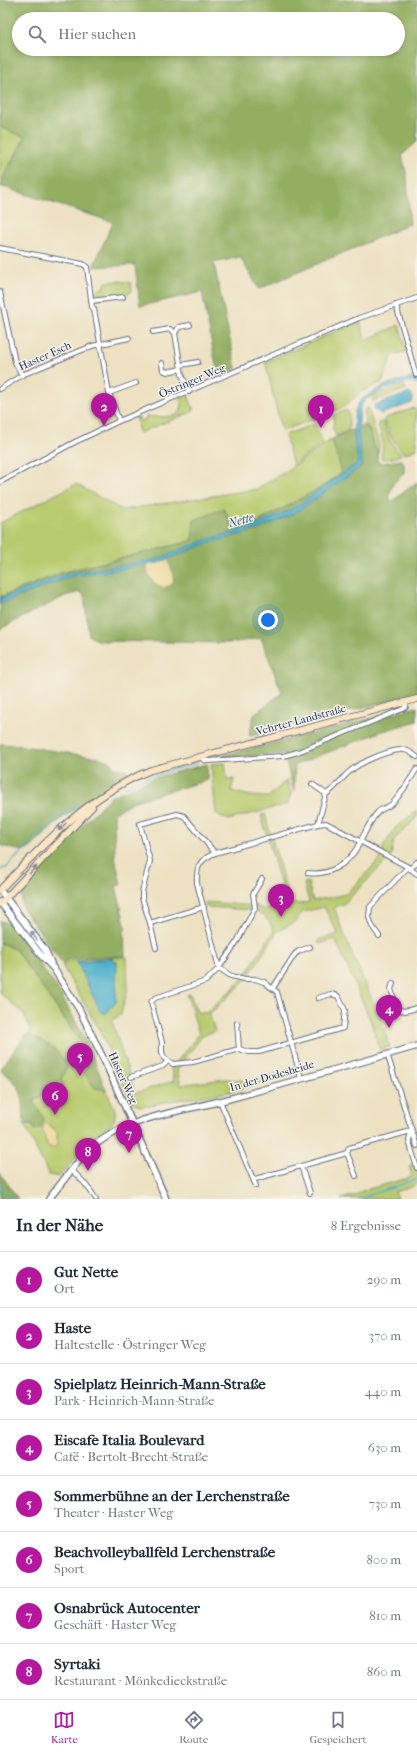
<!DOCTYPE html>
<html lang="de">
<meta charset="utf-8">
<style>
body{margin:0;font-family:"IM FELL French Canon",serif;background:#f6f6f7;color:#1f2937}
.you{position:absolute;left:268px;top:620px;width:14px;height:14px;margin:-10px;border:3px solid #fff;border-radius:50%;background:#1a73e8;box-shadow:0 0 0 6px #1a73e833}
.badge{display:grid;place-items:center;width:26px;height:26px;border-radius:50%;background:#b5179e;color:#fff;font-size:13px;font-weight:700}
.pin{position:absolute;translate:-50% -33px;filter:drop-shadow(0 1px 2px #0008)}
.pin::after{content:'';position:absolute;top:21px;width:14px;height:12px;background:inherit;clip-path:polygon(0 0,100% 0,50% 100%)}
.list{margin:0;padding:0;list-style:none}
h2{display:flex;justify-content:space-between;align-items:center;height:52px;margin:0;padding:0 16px;font-size:17px}
h2 small{font-size:13px;font-weight:400;color:#747a83}
.list li{display:grid;grid-template-columns:26px 1fr auto;gap:12px;align-items:center;box-sizing:border-box;height:56px;padding:0 16px;border-top:1px solid #e0e1e3}
.list b{display:block;font-size:15px;white-space:nowrap}
.list p{margin:0;font-size:13px;white-space:nowrap;color:#747a83}
.list em{font-size:13px;font-style:normal;color:#747a83}
.icon{flex:none;width:22px;height:22px;fill:none;stroke:currentColor;stroke-width:2;stroke-linecap:round;stroke-linejoin:round}
.map{position:relative;flex:none;width:417px;height:1199px;overflow:hidden}
.search{position:absolute;background:#fff;box-shadow:0 2px 6px #0003;left:12px;right:12px;top:12px;height:44px;display:flex;align-items:center;gap:10px;box-sizing:border-box;padding:0 14px;border-radius:22px;color:#747a83;font-size:15px}
.sheet{height:500px;background:#fff}
nav{display:flex;justify-content:space-around;align-items:center;box-sizing:border-box;height:56px;border-top:1px solid #e0e1e3;background:#fff;font-size:11px;color:#747a83}
nav a{display:grid;justify-items:center;gap:2px}
nav .on{color:#b5179e}
.map>svg:first-child{display:block}
.green{fill:#b8ca6d;stroke:#6a7c66}
.forest{fill:#92ae60;stroke:#566e5f;fill-rule:evenodd}
.sand{fill:#eeda9e;stroke:#84847e}
.water{fill:#4bafcb;stroke:#336f94}
.lines{fill:none;stroke-linecap:round;stroke-linejoin:round}
.stream{stroke:#4bafcb;stroke-width:1.5}
.river{stroke:#4bafcb;stroke-width:8}
.minor-casing{stroke:#646d81;stroke-width:6}
.tertiary-casing{stroke:#646d81;stroke-width:8}
.secondary-casing{stroke:#646d81;stroke-width:8}
.minor{stroke:#fff;stroke-width:4}
.tertiary{stroke:#fff;stroke-width:5.5}
.secondary{stroke:#fce5c4;stroke-width:6}
.oneway{fill:#8c8a91}
.oneway2{fill:#8d97ae}
.labels{text-anchor:middle;dominant-baseline:central;stroke-width:3;stroke-linejoin:round;paint-order:stroke}
.street-label{font-size:11px;fill:#1b2f5e;stroke:#f7f3e8}
.water-label{font-size:12px;font-style:italic;fill:#29557f;stroke:#f7f3e8}
</style>
<div class="map">
<svg width="417" height="1199" viewBox="0 0 417 1199">
<rect width="100%" height="100%" fill="#f7f3e8"/>
<filter id="ink" filterUnits="userSpaceOnUse"><feTurbulence type="fractalNoise" baseFrequency=".025" numOctaves="2"/><feDisplacementMap in="SourceGraphic" scale="8" xChannelSelector="R" yChannelSelector="G"/><feConvolveMatrix kernelMatrix="1 2 1 2 8 2 1 2 1" color-interpolation-filters="sRGB"/></filter>
<filter id="wash" filterUnits="userSpaceOnUse"><feTurbulence type="fractalNoise" baseFrequency=".012" numOctaves="4" result="noise"/><feDisplacementMap in="SourceGraphic" scale="16" xChannelSelector="R" yChannelSelector="G"/><feGaussianBlur stdDeviation="0.9" result="paint"/><feColorMatrix in="noise" values="0 0 0 0 0 0 0 0 0 0 0 0 0 0 0 0 0 1.4 0 .05"/><feComposite in="paint" operator="in"/></filter>
<g filter="url(#wash)">
<rect width="100%" height="100%" fill="#ede1c2"/>
<g class="green">
<polygon points="0,127 25,137 0,182"/>
<polygon points="119,281 131,283 132,291 130,293 93,299 93,293 104,287 106,282"/>
<polygon points="360,321 365,340 399,325 407,352 393,354 382,382 363,391 342,408 282,431 265,362"/>
<polygon points="404,385 406,389 373,401 371,396"/>
<path d="M 188,395 L 194,411 L 139,433 L 136,417 L 138,417 L 140,421 L 146,419 L 146,416 L 165,417 L 177,415 C 183,410 183,405 179,399 Z"/>
<polygon points="368,407 379,445 378,453 378,450 373,446 369,428 365,425 365,410"/>
<polygon points="414,408 417,412 417,449 404,454 392,439 384,421 385,418"/>
<polygon points="347,410 349,415 349,430 336,436 333,429 334,415"/>
<polygon points="383,422 390,441 401,455 393,458 381,459 383,444 378,423"/>
<polygon points="314,424 323,443 293,465 285,435"/>
<polygon points="332,439 342,473 320,488 260,521 234,529 224,509 192,541 61,573 0,597 0,523 76,484 122,510 257,489 291,468"/>
<polygon points="225,763 227,780 234,779 231,791 251,796 268,797 287,780 291,793 288,804 228,820 216,814 211,764"/>
<path d="M 417,810 L 417,817 L 394,840 L 391,856 L 344,904 L 334,907 C 350,955 375,999 390,1047 L 380,1050 L 370,1019 L 335,939 L 319,944 L 318,940 L 338,934 L 324,907 L 303,912 L 295,922 L 278,931 L 245,981 L 209,1014 L 215,1031 L 202,1036 L 177,1070 L 181,1085 L 224,1079 L 254,1081 L 294,1068 L 293,1074 L 224,1093 L 164,1102 L 149,1106 L 142,1107 L 136,1105 L 130,1100 L 100,1031 L 62,965 L 73,960 L 127,957 L 128,988 L 121,1014 L 112,1021 L 135,1093 L 174,1081 L 171,1069 L 199,1034 L 187,995 L 190,994 L 197,1012 L 206,1013 L 242,980 L 274,930 L 264,915 L 252,910 L 206,907 L 205,902 L 256,906 L 265,910 L 281,904 L 284,896 L 261,815 L 265,814 L 290,903 L 300,904 L 309,902 L 304,883 L 308,882 L 313,901 L 346,894 L 380,859 L 384,845 L 396,827 Z"/>
<path d="M 0,943 L 15,949 L 83,1045 L 79,1066 L 96,1088 L 106,1090 L 115,1109 L 115,1118 L 112,1124 L 91,1139 L 59,1177 L 49,1175 L 24,1124 L 32,1124 L 43,1119 L 33,1101 L 63,1085 L 61,1079 L 67,1067 C 61,1051 43,1041 28,1035 L 31,1030 L 24,1014 L 0,993 Z"/>
<polygon points="417,1164 417,1185 395,1192 397,1199 341,1199 356,1195 362,1191 412,1177 409,1166"/>
</g>
<g class="forest">
<path d="M 0,0 L 417,0 L 417,142 L 402,155 L 407,176 L 410,224 L 259,289 L 240,257 L 214,263 L 236,369 L 218,376 L 202,292 L 140,306 L 135,265 L 93,267 L 113,222 L 0,186 L 25,137 L 0,127 ZM 19,19 L 398,19 L 398,49 L 19,49 Z"/>
<path d="M 363,425 C 373,430 370,436 373,446 L 378,450 L 377,461 L 380,463 L 401,460 L 404,464 L 404,473 L 393,484 L 389,495 L 391,502 L 417,482 L 417,694 L 251,736 L 249,735 L 254,714 L 282,693 L 261,638 L 230,643 L 100,641 L 89,636 L 84,595 L 80,592 L 65,596 L 0,629 L 0,597 L 61,573 L 192,541 L 194,520 L 224,509 L 234,529 L 260,521 L 320,488 L 342,473 L 332,439 Z"/>
<polygon points="417,707 417,721 383,731 295,765 294,792 284,754 210,759"/>
<path d="M 0,744 L 23,746 L 100,758 L 111,762 L 114,768 L 126,769 L 128,772 L 126,776 L 62,818 L 30,848 C 20,853 10,848 0,845 Z"/>
<path d="M 207,764 L 208,780 L 131,802 L 114,813 L 115,857 L 121,885 L 116,886 L 126,929 L 124,931 L 125,956 L 73,958 L 62,963 L 23,909 C 20,899 22,892 27,882 L 110,797 L 154,778 Z"/>
<polygon points="0,921 9,923 58,989 87,1043 106,1090 95,1088 79,1066 83,1045 15,949 0,943"/>
<path d="M 28,1035 C 44,1041 61,1050 67,1067 L 61,1079 L 64,1085 L 33,1100 L 44,1119 L 41,1127 L 34,1130 L 32,1124 L 24,1124 C 22,1093 25,1089 0,1069 L 24,1037 Z"/>
<polygon points="0,1173 18,1199 0,1199"/>
</g>
<g class="sand">
<path d="M 169,559 L 169,563 L 174,576 L 173,584 L 164,588 C 153,584 147,577 147,565 Z"/>
<polygon points="47,1123 57,1132 57,1144 54,1148 48,1146 42,1130 44,1124"/>
</g>
<g class="water">
<path d="M 412,378 L 412,381 L 384,389 L 366,399 L 360,407 L 358,433 L 362,466 L 295,513 L 257,530 L 208,543 L 158,563 L 70,577 L 0,604 L 0,599 L 70,573 L 155,560 L 206,540 L 255,526 L 294,508 L 358,463 C 356,448 349,415 359,402 C 364,397 371,393 377,390 C 388,383 399,380 412,378 Z"/>
<polygon points="409,393 412,395 413,399 412,403 381,414 374,409 375,405"/>
<polygon points="110,958 117,962 116,998 116,1003 105,1014 100,1011 77,962"/>
</g>
<g class="lines">
<g class="stream">
<polyline points="142,779 198,762"/>
<polyline points="126,786 139,780"/>
<path d="M 0,869 L 6,868 C 29,844 52,822 79,803"/>
<polyline points="0,1184 2,1191 12,1199"/>
<polyline points="359,1199 417,1179"/>
</g>
<polyline class="river" points="416,380 417,380"/>
</g>
</g>
<g filter="url(#ink)">
<g class="lines">
<defs>
<g id="minor">
<polyline points="0,248 83,264 87,267 92,307 94,309 109,393 119,421"/>
<polyline points="0,292 15,362 22,375"/>
<polyline points="91,301 123,297"/>
<polyline points="396,305 416,375"/>
<polyline points="153,332 170,329 175,333 182,375 189,392"/>
<polyline points="175,333 179,327 190,325"/>
<polyline points="162,363 163,370 167,372 181,369"/>
<polyline points="181,365 198,362"/>
<polyline points="0,389 22,375 92,346 129,338"/>
<polyline points="109,393 136,383"/>
<polyline points="0,482 75,442 119,421 359,318 417,298"/>
<polyline points="201,757 204,760 208,761 283,756 298,752 403,709 406,707 406,702"/>
<polyline points="312,784 326,794"/>
<path d="M 318,824 L 326,794 C 335,789 341,779 349,772 C 359,763 386,751 400,750 C 407,749 412,753 417,757"/>
<polyline points="410,869 417,862"/>
<path d="M 308,873 C 329,876 348,864 358,846 C 364,835 369,822 377,813 C 381,808 387,808 392,804 C 402,794 409,780 417,769"/>
<polyline points="262,879 253,894 255,908 238,940 219,968 206,981 155,998 151,1002 162,1042 162,1052 164,1058 173,1064 193,1062 239,1049 249,1052 259,1052 343,1028 345,1010 338,996 331,994 318,998"/>
<polyline points="150,923 204,907"/>
<polyline points="379,936 372,926 369,917 370,907 408,867"/>
<polyline points="156,948 150,923 142,898 142,892 150,861 140,824 177,814 184,816 215,853"/>
<polyline points="393,983 391,989 397,1009 405,1011 417,1008"/>
<polyline points="273,988 295,954 299,951 310,947"/>
<polyline points="237,1023 239,1049"/>
<polyline points="387,1054 417,1146"/>
<polyline points="131,1077 163,1066 168,1061"/>
<path d="M 301,1078 L 277,992 L 264,982 L 255,979 L 245,979 L 231,976 L 219,968 L 197,883 C 196,867 199,860 215,853 L 318,824 L 326,823 L 408,867 L 417,874"/>
<polyline points="220,1101 256,1186"/>
<polyline points="347,1153 356,1176"/>
<polyline points="301,1166 310,1193"/>
<path d="M 72,1171 C 82,1179 89,1188 96,1199"/>
<polyline points="255,1179 347,1153 349,1148 411,1131 409,1141 417,1168"/>
</g>
<g id="tertiary">
<polyline points="0,890 45,950 51,963"/>
<polyline points="0,902 40,954 54,969 79,1009 105,1062 166,1199"/>
<path d="M 49,1199 C 61,1184 81,1155 96,1144 C 134,1116 178,1112 221,1101 C 287,1083 352,1065 417,1046"/>
</g>
<g id="secondary">
<path d="M 0,890 C 44,843 90,794 151,770 L 417,699"/>
<polyline points="0,904 92,807"/>
</g>
</defs>
<use href="#minor" class="minor-casing"/>
<use href="#tertiary" class="tertiary-casing"/>
<use href="#secondary" class="secondary-casing"/>
<use href="#minor" class="minor"/>
<use href="#tertiary" class="tertiary"/>
<use href="#secondary" class="secondary"/>
</g>
<defs><path id="oneway-solid" d="M-6-.8H1V-3.2L6.5 0L1 3.2V.8H-6Z"/></defs>
<g class="oneway">
<use href="#oneway-solid" transform="translate(62 827) rotate(138)"/>
<use href="#oneway-solid" transform="translate(33 870) rotate(-46)"/>
</g>
<use class="oneway2" href="#oneway-solid" transform="translate(34 936) rotate(-127)"/>
</g>
<g class="labels">
<g class="street-label">
<text transform="translate(45 356) rotate(-24)">Haster Esch</text>
<text transform="translate(192 381) rotate(-23)">Östringer Weg</text>
<text transform="translate(301 720) rotate(-15)">Vehrter Landstraße</text>
<text transform="translate(272 1076) rotate(-16)">In der Dodesheide</text>
<text transform="translate(123 1078) rotate(66)">Haster Weg</text>
</g>
<g class="water-label">
<text transform="translate(241 520) rotate(-16)">Nette</text>
</g>
</g>
</svg>
<div class="you"></div>
<div class="pin badge" style="left:321px;top:428px">1</div>
<div class="pin badge" style="left:104px;top:426px">2</div>
<div class="pin badge" style="left:281px;top:917px">3</div>
<div class="pin badge" style="left:389px;top:1028px">4</div>
<div class="pin badge" style="left:80px;top:1076px">5</div>
<div class="pin badge" style="left:55px;top:1115px">6</div>
<div class="pin badge" style="left:129px;top:1153px">7</div>
<div class="pin badge" style="left:88px;top:1171px">8</div>
<div class="search"><svg class="icon" aria-label="search" viewBox="0 0 24 24"><circle cx="10" cy="10" r="6"/><path d="M15 15l6 6"/></svg>Hier suchen</div>
</div>
<section class="sheet">
<h2>In der Nähe<small>8 Ergebnisse</small></h2>
<ul class="list">
<li><span class="badge">1</span><div><b>Gut Nette</b><p>Ort</p></div><em>290 m</em></li>
<li><span class="badge">2</span><div><b>Haste</b><p>Haltestelle · Östringer Weg</p></div><em>370 m</em></li>
<li><span class="badge">3</span><div><b>Spielplatz Heinrich-Mann-Straße</b><p>Park · Heinrich-Mann-Straße</p></div><em>440 m</em></li>
<li><span class="badge">4</span><div><b>Eiscafe Italia Boulevard</b><p>Café · Bertolt-Brecht-Straße</p></div><em>630 m</em></li>
<li><span class="badge">5</span><div><b>Sommerbühne an der Lerchenstraße</b><p>Theater · Haster Weg</p></div><em>730 m</em></li>
<li><span class="badge">6</span><div><b>Beachvolleyballfeld Lerchenstraße</b><p>Sport</p></div><em>800 m</em></li>
<li><span class="badge">7</span><div><b>Osnabrück Autocenter</b><p>Geschäft · Haster Weg</p></div><em>810 m</em></li>
<li><span class="badge">8</span><div><b>Syrtaki</b><p>Restaurant · Mönkedieckstraße</p></div><em>860 m</em></li>
</ul>
</section>
<nav>
<a class="on"><svg class="icon" aria-label="map" viewBox="0 0 24 24"><path d="M3 6l6-2 6 2 6-2v14l-6 2-6-2-6 2zM9 4v14M15 6v14"/></svg>Karte</a>
<a><svg class="icon" aria-label="directions" viewBox="0 0 24 24"><path d="M12 3l9 9-9 9-9-9zM9 14v-3h6M13 9l2 2-2 2"/></svg>Route</a>
<a><svg class="icon" aria-label="saved" viewBox="0 0 24 24"><path d="M7 4h10v16l-5-4-5 4z"/></svg>Gespeichert</a>
</nav>
